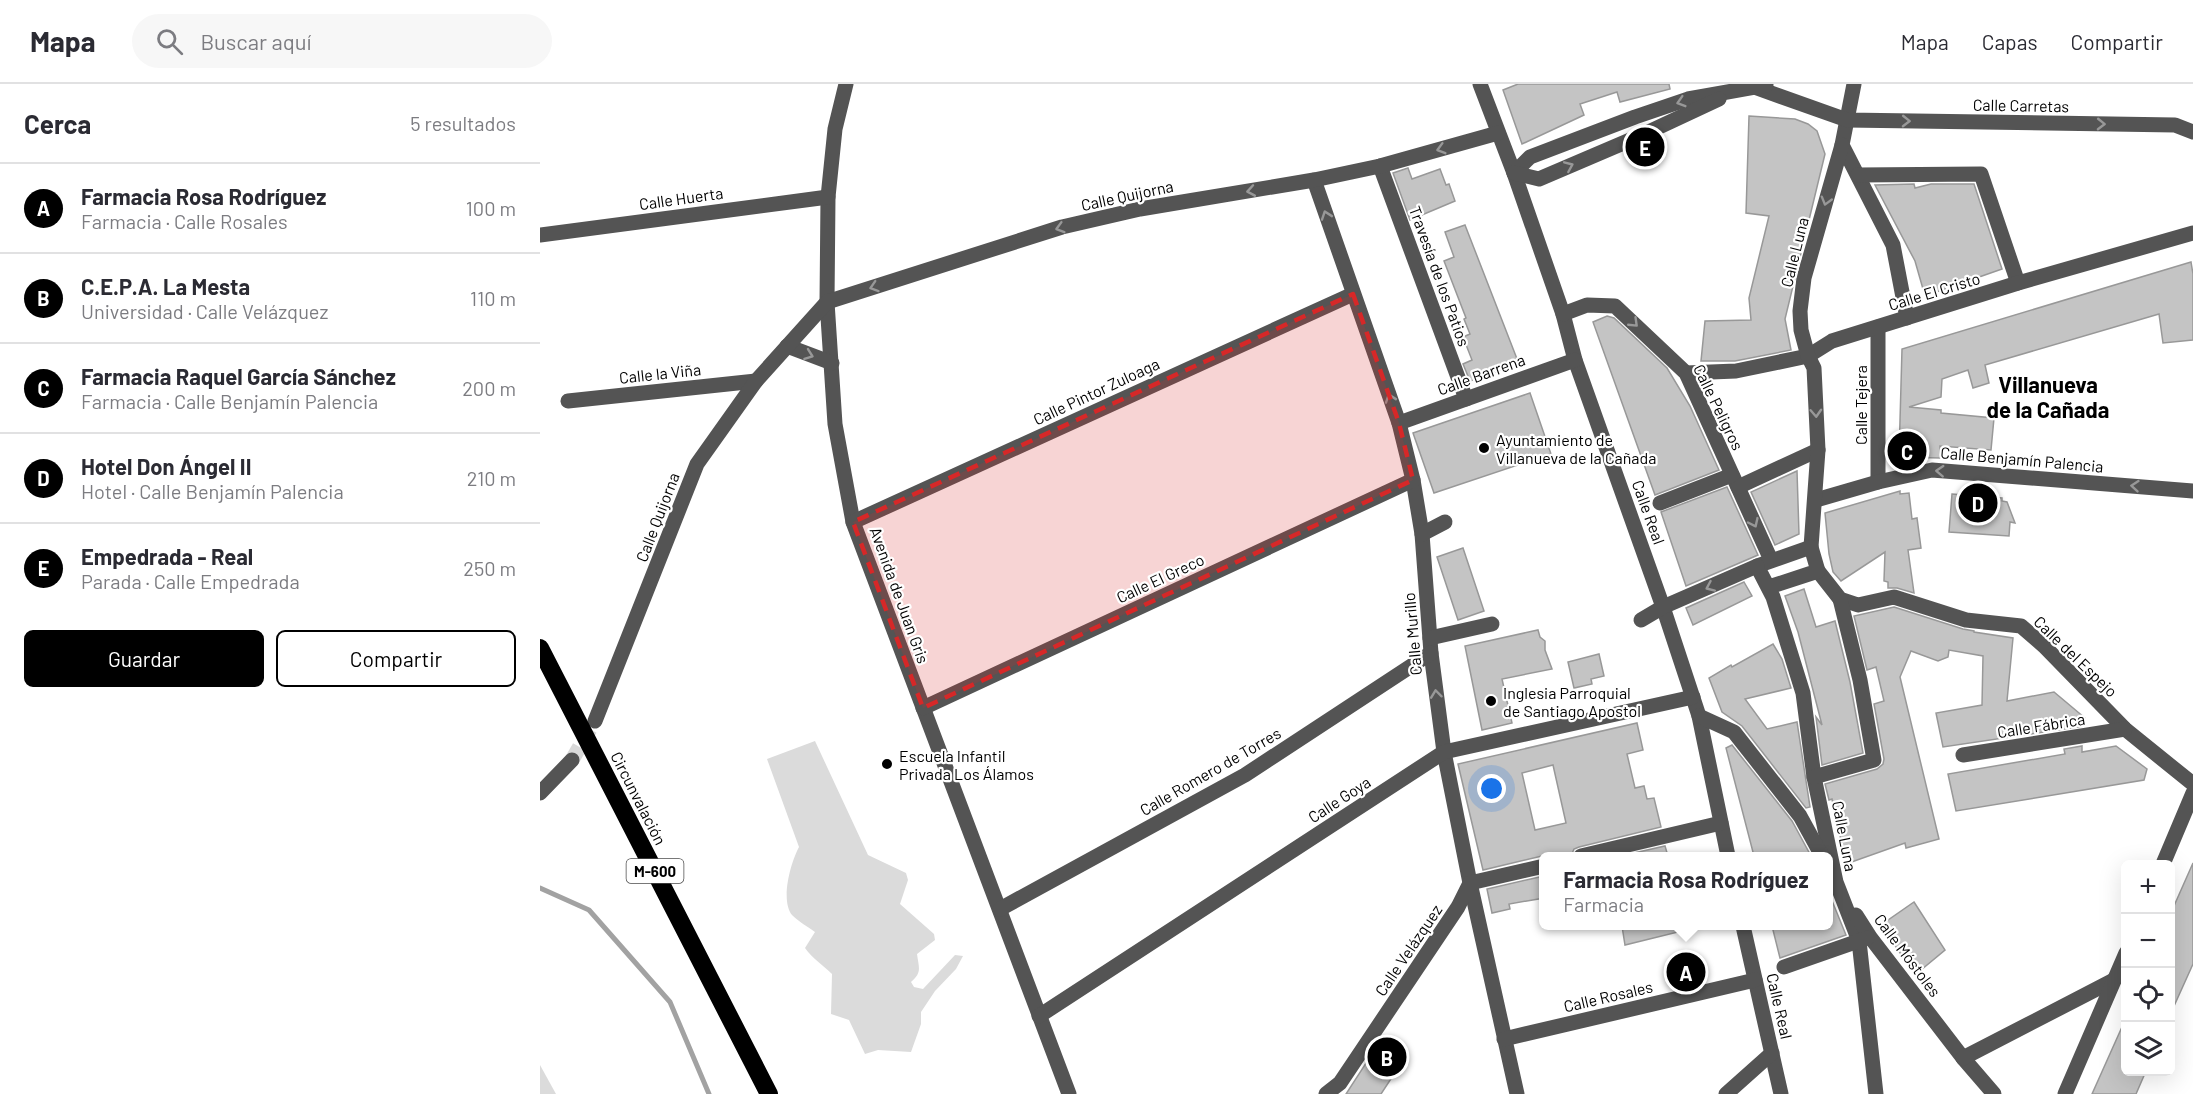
<!DOCTYPE html>
<html lang="es">
<meta charset="utf-8">
<style>
body{margin:0;font-family:Barlow,sans-serif;background:#f7f7f7;color:#2b2b33}
.controls{position:absolute;right:18px;bottom:18px;display:grid;overflow:hidden;border-radius:9px;box-shadow:0 6px 24px #0002}
.controls button{width:54px;height:54px;display:grid;place-items:center;padding:0;border:0;border-bottom:2px solid #e1e1e2;background:#fff;color:#2b2b33;font:30px sans-serif}
.you{position:absolute;left:952px;top:705px;width:21px;height:21px;margin:-15px;border:4px solid #fff;border-radius:50%;background:#1a73e8;box-shadow:0 0 0 9px #1a73e833}
.badge{display:grid;place-items:center;width:39px;height:39px;border-radius:50%;background:#000;color:#fff;font-size:20px;font-weight:700}
.pin{position:absolute;translate:-50% -50%;border:3px solid #fff;box-shadow:0 2px 6px #0006}
.popup{position:absolute;left:999px;top:768px;width:294px;height:78px;box-sizing:border-box;display:grid;place-content:center;border-radius:9px;background:#fff;filter:drop-shadow(0 2px 4px #0005);font-size:20px;white-space:nowrap;color:#7c7c81}
.popup b{font-size:22px;color:#2b2b33}
.popup::after{content:'';position:absolute;left:50%;top:100%;margin-left:-12px;border:12px solid transparent;border-top-color:#fff}
.list{margin:0;padding:0;list-style:none}
h2{display:flex;justify-content:space-between;align-items:center;height:78px;margin:0;padding:0 24px;font-size:26px}
h2 small{font-size:20px;font-weight:400;color:#7c7c81}
.list li{display:grid;grid-template-columns:39px 1fr auto;gap:18px;align-items:center;box-sizing:border-box;height:90px;padding:0 24px;border-top:2px solid #e1e1e2}
.list b{display:block;font-size:22px;white-space:nowrap}
.list p{margin:0;font-size:20px;white-space:nowrap;color:#7c7c81}
.list em{font-size:20px;font-style:normal;color:#7c7c81}
.actions{display:flex;gap:12px;padding:18px 24px}
.actions a{flex:1;padding:14px 0;border:2px solid #000;border-radius:9px;text-align:center;font-size:21px;color:#000}
.actions .main{background:#000;color:#fff}
.icon{flex:none;width:33px;height:33px;fill:none;stroke:currentColor;stroke-width:2;stroke-linecap:round;stroke-linejoin:round}
.map{position:relative;flex:none;width:1653px;height:1010px;overflow:hidden}
header{display:flex;align-items:center;gap:36px;box-sizing:border-box;height:84px;padding:0 30px;background:#fff;border-bottom:2px solid #e1e1e2}
header strong{font-size:28px}
nav{display:flex;gap:33px;margin-inline-start:auto;font-size:21px}
.search{width:420px;height:54px;background:#f7f7f7;display:flex;align-items:center;gap:15px;box-sizing:border-box;padding:0 21px;border-radius:33px;color:#7c7c81;font-size:22px}
main{display:flex}
aside{flex:1;background:#fff}
.map>svg:first-child{display:block}
.green{fill:#dbdbdb}
.lines{fill:none;stroke-linecap:round;stroke-linejoin:round}
.stream{stroke:#a2a2a2;stroke-width:5}
.building{fill:#c4c4c4;stroke:#989898;stroke-width:1.5;fill-rule:evenodd}
.minor-tunnel{stroke:#d9d9d9;stroke-width:15;stroke-dasharray:15 8;stroke-linecap:butt}
.minor{stroke:#545454;stroke-width:15}
.highway{stroke:#000;stroke-width:18}
.oneway{stroke:#989898}
.marked{fill:#d62828;fill-opacity:0.2;stroke:#d62828;stroke-width:4.5;stroke-dasharray:12 8;stroke-linejoin:round}
.poi-dot{fill:#000;stroke:#fff;stroke-width:2}
.labels{text-anchor:middle;dominant-baseline:central;stroke-width:4.5;stroke-linejoin:round;paint-order:stroke}
.shield{fill:#fff;stroke:#4c4c4c;stroke-width:1.5}
.shield-label{font-size:15px;font-weight:bold;fill:#000}
.street-label{font-size:16px;fill:#000;stroke:#fff}
.poi-label{font-size:16px;fill:#000;stroke:#fff;text-anchor:start}
.district-label{font-size:22px;font-weight:bold;fill:#000;stroke:#fff}
</style>
<header>
<strong>Mapa</strong>
<div class="search"><svg class="icon" aria-label="search" viewBox="0 0 24 24"><circle cx="10" cy="10" r="6"/><path d="M15 15l6 6"/></svg>Buscar aquí</div>
<nav><a>Mapa</a><a>Capas</a><a>Compartir</a></nav>
</header>
<main>
<aside>
<h2>Cerca<small>5 resultados</small></h2>
<ul class="list">
<li><span class="badge">A</span><div><b>Farmacia Rosa Rodríguez</b><p>Farmacia · Calle Rosales</p></div><em>100 m</em></li>
<li><span class="badge">B</span><div><b>C.E.P.A. La Mesta</b><p>Universidad · Calle Velázquez</p></div><em>110 m</em></li>
<li><span class="badge">C</span><div><b>Farmacia Raquel García Sánchez</b><p>Farmacia · Calle Benjamín Palencia</p></div><em>200 m</em></li>
<li><span class="badge">D</span><div><b>Hotel Don Ángel II</b><p>Hotel · Calle Benjamín Palencia</p></div><em>210 m</em></li>
<li><span class="badge">E</span><div><b>Empedrada - Real</b><p>Parada · Calle Empedrada</p></div><em>250 m</em></li>
</ul>
<div class="actions"><a class="main">Guardar</a><a>Compartir</a></div>
</aside>
<div class="map">
<svg width="1653" height="1010" viewBox="0 0 1653 1010">
<rect width="100%" height="100%" fill="#fff"/>
<g class="green">
<path d="M 275,657 L 328,771 L 366,789 L 368,796 L 360,820 L 394,850 L 395,856 L 377,870 C 379,885 382,888 371,898 L 374,903 L 383,905 L 415,871 L 423,872 L 416,885 L 395,907 L 381,928 L 381,940 L 371,968 L 338,966 L 325,970 L 309,936 L 291,930 L 292,890 C 283,881 273,875 265,864 L 275,848 C 268,843 258,837 252,831 C 240,816 251,778 259,763 L 227,675 Z"/>
<polygon points="0,981 16,1010 0,1010"/>
</g>
<g class="lines">
<polyline class="stream" points="0,804 49,826 130,918 169,1010"/>
</g>
<g class="building">
<polygon points="978,0 1129,0 1130,5 1080,18 1077,8 1040,20 1044,31 982,60 963,6"/>
<polygon points="1209,32 1255,35 1268,40 1277,47 1285,70 1245,235 1251,266 1195,277 1161,277 1165,237 1211,236 1209,214 1229,132 1206,129"/>
<polygon points="868,84 872,95 900,85 906,101 909,100 915,117 870,136 853,89"/>
<polygon points="1374,100 1375,104 1391,100 1434,100 1462,185 1385,212 1375,177 1335,101"/>
<polygon points="925,141 979,280 930,297 923,280 932,276 923,253 930,250 924,235 926,234 904,177 914,173 905,148"/>
<polygon points="1651,178 1653,190 1653,256 1623,259 1619,230 1445,281 1449,299 1433,304 1428,286 1402,295 1401,313 1369,323 1401,326 1401,329 1454,334 1451,366 1400,362 1400,374 1359,373 1362,265"/>
<polygon points="1067,232 1074,234 1127,284 1150,322 1179,386 1115,411 1053,238"/>
<polygon points="990,309 1011,370 894,409 873,349"/>
<polygon points="1257,387 1259,450 1235,461 1211,408"/>
<polygon points="1187,403 1218,471 1146,502 1121,428"/>
<polygon points="1360,407 1360,410 1369,409 1372,435 1377,434 1381,464 1368,466 1374,509 1357,504 1348,504 1348,498 1344,497 1345,468 1301,497 1293,488 1289,470 1285,429"/>
<polygon points="1412,410 1462,414 1462,417 1467,418 1475,439 1470,438 1469,452 1409,448"/>
<polygon points="923,464 944,527 918,536 897,473"/>
<polygon points="1204,498 1212,512 1153,541 1146,524"/>
<polygon points="1264,505 1276,543 1295,537 1310,598 1323,669 1282,681 1276,633 1282,641 1258,548 1245,512"/>
<polygon points="1354,523 1423,545 1434,547 1434,548 1473,554 1467,617 1514,608 1545,634 1544,642 1403,663 1396,629 1442,621 1443,572 1409,566 1408,573 1398,577 1371,567 1360,593 1399,755 1366,764 1365,759 1306,780 1292,715 1289,716 1285,700 1337,685 1343,680 1344,675 1334,620 1344,617 1336,583 1327,586 1314,532"/>
<polygon points="998,546 1000,553 1005,557 1005,566 1012,585 962,595 972,639 942,646 925,562"/>
<polygon points="1233,560 1242,575 1251,604 1205,615 1227,645 1257,638 1270,723 1266,724 1202,642 1182,628 1169,594 1191,581 1192,583"/>
<polygon points="1059,570 1064,592 1051,595 1052,600 1034,604 1028,578"/>
<path d="M 1097,639 L 1103,666 L 1087,670 L 1095,704 L 1104,702 L 1107,715 L 1114,714 L 1121,743 L 1039,763 L 1034,765 L 1031,772 L 1002,772 L 943,786 L 918,680 ZM 1013,681 L 1026,739 L 995,746 L 982,689 Z"/>
<polygon points="1192,661 1252,737 1271,772 1214,772 1186,664"/>
<polygon points="1542,662 1542,668 1576,662 1607,685 1604,696 1416,727 1408,690 1525,670 1524,665"/>
<polygon points="1125,762 1128,772 1081,772"/>
<polygon points="1653,779 1653,880 1630,931 1630,831"/>
<polygon points="1004,792 1004,814 969,820 970,825 952,829 947,805"/>
<polygon points="1288,807 1306,851 1240,874 1232,842 1288,842"/>
<polygon points="1374,818 1405,866 1375,891 1341,841"/>
<polygon points="1082,842 1141,842 1142,847 1085,861"/>
<polygon points="1586,934 1586,987 1606,987 1596,1010 1552,1010"/>
<polygon points="841,956 866,972 841,1010 806,1010"/>
</g>
<g class="lines">
<polyline class="minor-tunnel" points="32,676 50,645"/>
<g class="minor">
<polyline points="306,0 295,45 288,113 287,218 295,340 313,438 529,1010"/>
<polyline points="940,0 974,89 1023,230 1035,276 1123,523 1159,632 1188,772"/>
<polyline points="1314,0 1302,61 1353,161 1367,234"/>
<polyline points="1217,4 1307,36 1635,41 1653,48"/>
<polyline points="840,82 926,315"/>
<polyline points="974,89 990,73 1095,33 1148,15 1226,1"/>
<polyline points="974,89 999,95 1102,51 1179,15"/>
<polyline points="1318,91 1441,90 1478,199"/>
<polyline points="774,96 859,339 873,396 882,450 891,569 904,668 930,799 977,1010"/>
<polyline points="0,151 288,113"/>
<polyline points="1023,230 1047,221 1075,222 1146,289 1231,476"/>
<polyline points="1338,243 1338,398"/>
<polyline points="247,262 292,279"/>
<polyline points="1146,289 1196,287 1268,272 1292,257 1478,199 1653,149"/>
<polyline points="28,317 216,297"/>
<polyline points="859,339 1035,276"/>
<polyline points="1198,403 1278,366"/>
<polyline points="1276,416 1338,398 1392,386 1653,407"/>
<polyline points="1120,419 1192,391"/>
<polyline points="313,438 813,210"/>
<polyline points="882,450 905,438"/>
<polyline points="1271,463 1278,366 1274,284 1268,272 1261,246 1260,227 1264,194 1302,61"/>
<polyline points="1278,487 1300,515 1318,521 1354,513 1426,536 1481,542 1504,562 1585,645 1653,700"/>
<polyline points="1229,503 1278,487 1271,463 1217,482 1233,513 1263,609 1274,693 1296,798 1319,857 1336,1010"/>
<polyline points="1101,536 1123,523 1217,482"/>
<polyline points="890,554 952,540"/>
<polyline points="383,624 873,396"/>
<polyline points="1159,632 1194,648 1260,732 1282,772"/>
<polyline points="55,637 157,380 216,297 287,218 522,143 600,125 774,96 840,82 958,49"/>
<polyline points="1423,671 1585,645"/>
<polyline points="1274,693 1334,676 1320,596 1300,515"/>
<polyline points="0,709 32,676"/>
<polyline points="1041,772 1181,739"/>
<polyline points="1623,780 1653,709"/>
<polyline points="460,825 705,691 891,569"/>
<polyline points="1316,831 1330,853 1423,974 1454,1010"/>
<polyline points="1203,842 1241,1010"/>
<polyline points="1244,883 1327,854"/>
<polyline points="499,932 904,668 1153,613"/>
<polyline points="964,955 1215,896"/>
<polyline points="1423,974 1574,896"/>
<polyline points="786,1010 800,999 918,823 930,799 1004,782"/>
<polyline points="1186,1010 1232,969"/>
<polyline points="1525,1010 1586,869"/>
</g>
<polyline class="highway" points="0,564 229,1010"/>
</g>
<defs><path id="oneway-chevron" d="M-2-3.5L2.5 0L-2 3.5" fill="none" stroke-width="1.6" stroke-linecap="round" stroke-linejoin="round" transform="scale(1.5)"/></defs>
<g class="oneway">
<use href="#oneway-chevron" transform="translate(1141 18) rotate(163)"/>
<use href="#oneway-chevron" transform="translate(1366 37) rotate(1)"/>
<use href="#oneway-chevron" transform="translate(1561 40) rotate(1)"/>
<use href="#oneway-chevron" transform="translate(901 65) rotate(164)"/>
<use href="#oneway-chevron" transform="translate(1029 82) rotate(-23)"/>
<use href="#oneway-chevron" transform="translate(711 107) rotate(170)"/>
<use href="#oneway-chevron" transform="translate(1286 117) rotate(106)"/>
<use href="#oneway-chevron" transform="translate(786 131) rotate(-109)"/>
<use href="#oneway-chevron" transform="translate(520 144) rotate(164)"/>
<use href="#oneway-chevron" transform="translate(334 203) rotate(162)"/>
<use href="#oneway-chevron" transform="translate(1094 239) rotate(44)"/>
<use href="#oneway-chevron" transform="translate(269 271) rotate(20)"/>
<use href="#oneway-chevron" transform="translate(850 314) rotate(-109)"/>
<use href="#oneway-chevron" transform="translate(1276 329) rotate(87)"/>
<use href="#oneway-chevron" transform="translate(1400 387) rotate(-177)"/>
<use href="#oneway-chevron" transform="translate(1595 402) rotate(-175)"/>
<use href="#oneway-chevron" transform="translate(1214 439) rotate(65)"/>
<use href="#oneway-chevron" transform="translate(1170 503) rotate(156)"/>
<use href="#oneway-chevron" transform="translate(896 610) rotate(-97)"/>
</g>
<path class="marked" d="M 813,210 L 859,339 L 873,396 L 383,624 L 313,438 Z"/>
<g class="poi-dot">
<circle cx="944" cy="364" r="6"/>
<circle cx="951" cy="617" r="6"/>
<circle cx="347" cy="680" r="6"/>
</g>
<g class="labels">
<rect class="shield" x="86.5" y="775" width="57" height="24" rx="4.5"/>
<g class="shield-label">
<text x="115" y="787">M-600</text>
</g>
<g class="street-label">
<text transform="translate(1481 21) rotate(1)">Calle Carretas</text>
<text transform="translate(587 111) rotate(-12)">Calle Quijorna</text>
<text transform="translate(141 114) rotate(-8)">Calle Huerta</text>
<text transform="translate(1254 168) rotate(-76)">Calle Luna</text>
<text transform="translate(900 192) rotate(70)">Travesía de los Patios</text>
<text transform="translate(1394 207) rotate(-17)">Calle El Cristo</text>
<text transform="translate(120 289) rotate(-6)">Calle la Viña</text>
<text transform="translate(941 290) rotate(-20)">Calle Barrena</text>
<text transform="translate(556 307) rotate(-25)">Calle Pintor Zuloaga</text>
<text transform="translate(1320 321) rotate(-90)">Calle Tejera</text>
<text transform="translate(1179 323) rotate(64)">Calle Peligros</text>
<text transform="translate(1482 375) rotate(5)">Calle Benjamín Palencia</text>
<text transform="translate(1109 428) rotate(70)">Calle Real</text>
<text transform="translate(117 433) rotate(-69)">Calle Quijorna</text>
<text transform="translate(620 494) rotate(-25)">Calle El Greco</text>
<text transform="translate(360 511) rotate(70)">Avenida de Juan Gris</text>
<text transform="translate(872 550) rotate(-95)">Calle Murillo</text>
<text transform="translate(1536 572) rotate(44)">Calle del Espejo</text>
<text transform="translate(1501 641) rotate(-9)">Calle Fábrica</text>
<text transform="translate(670 687) rotate(-30)">Calle Romero de Torres</text>
<text transform="translate(99 714) rotate(63)">Circunvalación</text>
<text transform="translate(799 715) rotate(-33)">Calle Goya</text>
<text transform="translate(1305 752) rotate(79)">Calle Luna</text>
<text transform="translate(868 866) rotate(-56)">Calle Velázquez</text>
<text transform="translate(1368 871) rotate(53)">Calle Móstoles</text>
<text transform="translate(1068 912) rotate(-13)">Calle Rosales</text>
<text transform="translate(1240 922) rotate(77)">Calle Real</text>
</g>
<g class="poi-label">
<text x="956" y="355">Ayuntamiento de<tspan x="956" dy="18">Villanueva de la Cañada</tspan></text>
<text x="963" y="608">Inglesia Parroquial<tspan x="963" dy="18">de Santiago Apostol</tspan></text>
<text x="359" y="671">Escuela Infantil<tspan x="359" dy="18">Privada Los Álamos</tspan></text>
</g>
<g class="district-label">
<text x="1508" y="300">Villanueva<tspan x="1508" dy="25">de la Cañada</tspan></text>
</g>
</g>
</svg>
<div class="controls">
<button>+</button>
<button>−</button>
<button><svg class="icon" aria-label="locate" viewBox="0 0 24 24"><circle cx="12" cy="12" r="6"/><path d="M12 2v4M12 18v4M2 12h4M18 12h4"/></svg></button>
<button><svg class="icon" aria-label="layers" viewBox="0 0 24 24"><path d="M12 4l9 5-9 5-9-5zM3 14l9 5 9-5"/></svg></button>
</div>
<div class="you"></div>
<div class="pin badge" style="left:1146px;top:888px">A</div>
<div class="popup"><b>Farmacia Rosa Rodríguez</b>Farmacia</div>
<div class="pin badge" style="left:847px;top:973px">B</div>
<div class="pin badge" style="left:1367px;top:367px">C</div>
<div class="pin badge" style="left:1438px;top:419px">D</div>
<div class="pin badge" style="left:1105px;top:63px">E</div>
</div>
</main>
